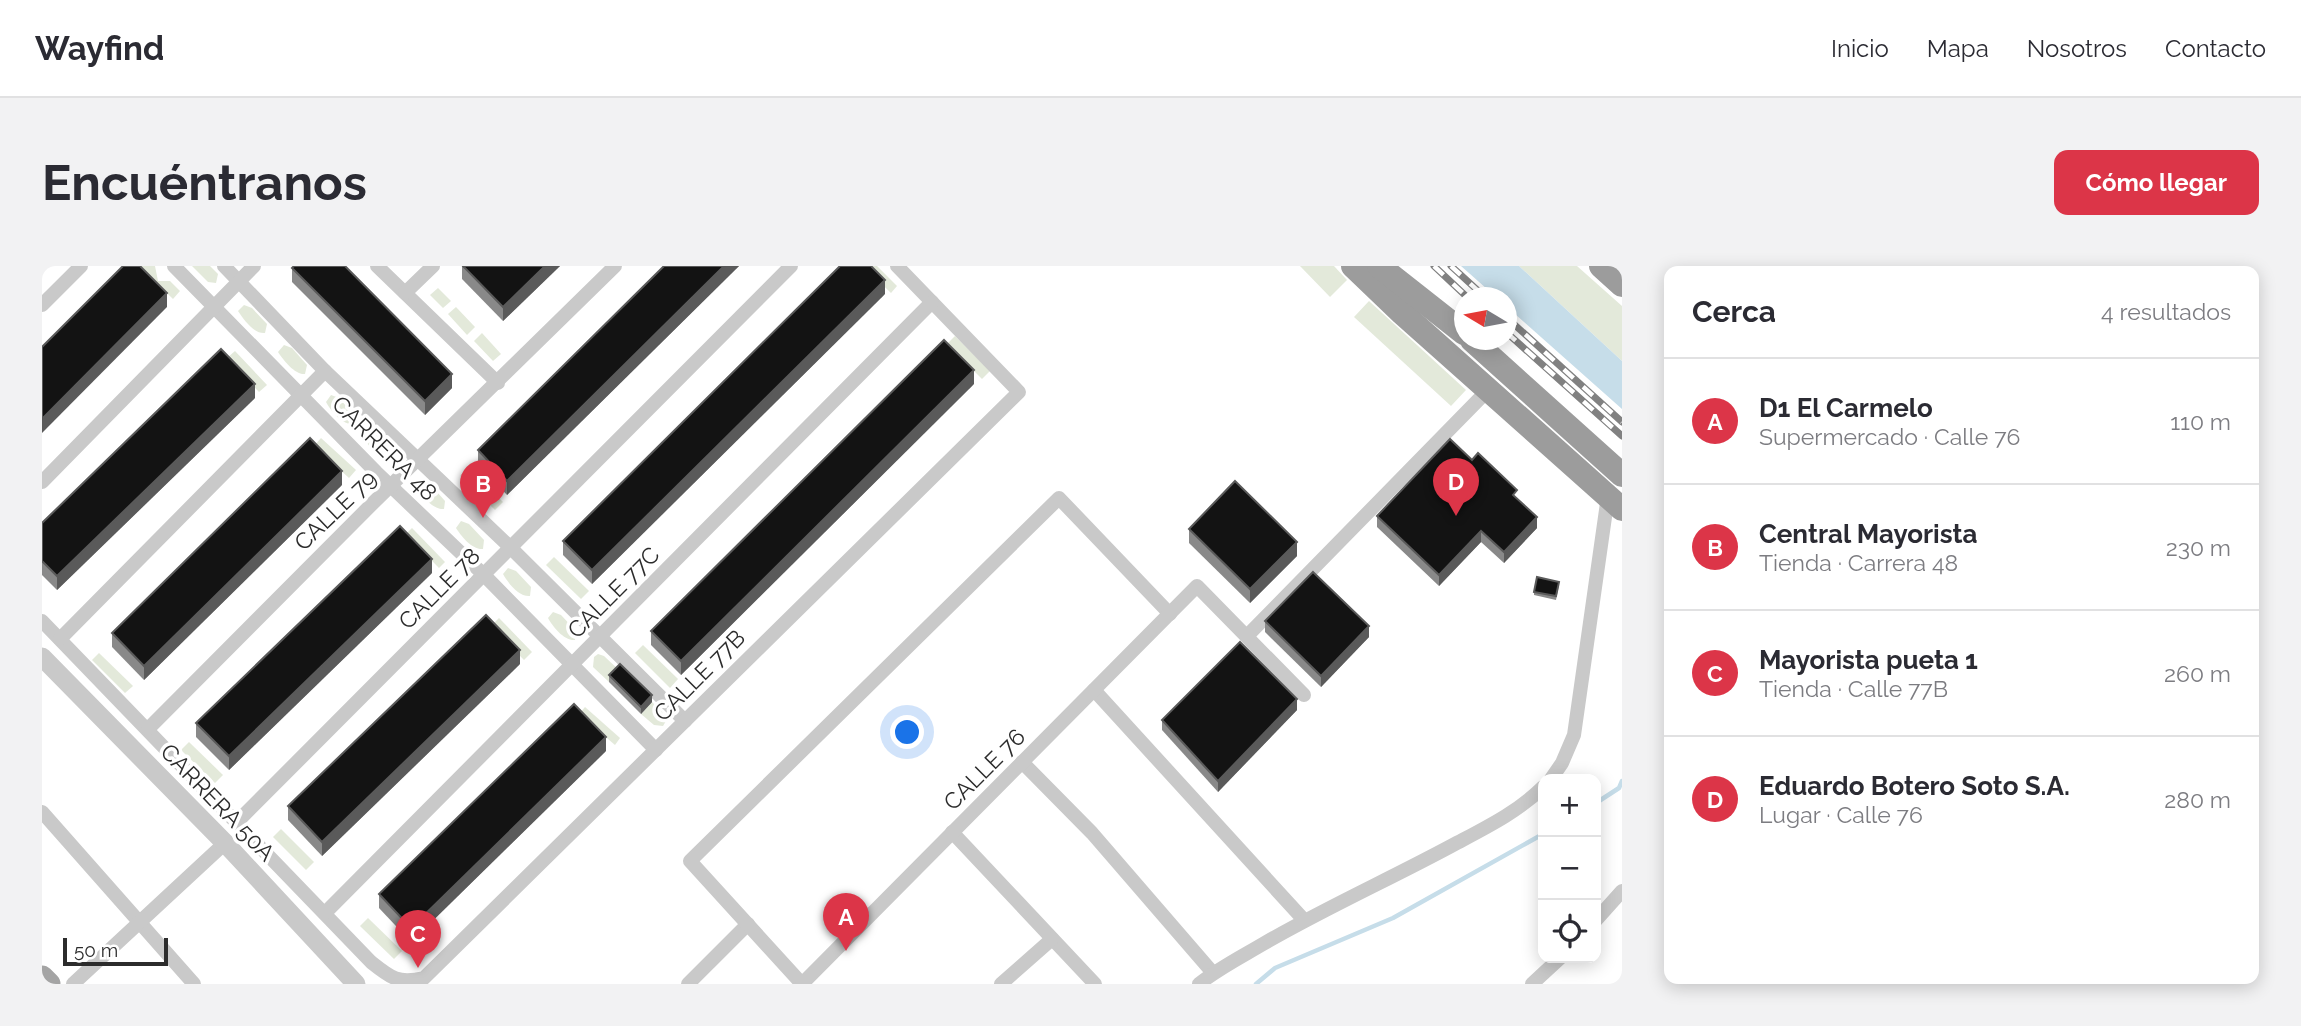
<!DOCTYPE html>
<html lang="es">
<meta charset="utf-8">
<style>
body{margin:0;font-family:Raleway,sans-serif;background:#f2f2f3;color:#2b2b33}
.controls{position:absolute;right:21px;bottom:21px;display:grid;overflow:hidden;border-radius:14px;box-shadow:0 4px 18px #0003}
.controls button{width:63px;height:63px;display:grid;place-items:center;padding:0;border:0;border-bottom:2px solid #e1e1e2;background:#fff;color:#2b2b33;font:35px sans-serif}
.compass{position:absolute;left:1412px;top:21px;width:63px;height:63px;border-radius:50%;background:#fff;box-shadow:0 4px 18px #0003;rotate:280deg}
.scale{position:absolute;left:21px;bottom:18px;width:105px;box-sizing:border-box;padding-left:7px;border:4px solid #2c2c2c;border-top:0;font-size:19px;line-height:24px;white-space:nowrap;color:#2c2c2c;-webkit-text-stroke:5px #fff;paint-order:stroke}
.you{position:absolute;left:866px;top:467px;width:24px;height:24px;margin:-18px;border:5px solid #fff;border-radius:50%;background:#1a73e8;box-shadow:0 0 0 10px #1a73e833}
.badge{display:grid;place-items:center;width:46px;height:46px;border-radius:50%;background:#dc3548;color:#fff;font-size:23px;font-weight:700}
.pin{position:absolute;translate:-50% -58px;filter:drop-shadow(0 2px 4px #0008)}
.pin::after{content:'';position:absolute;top:37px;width:24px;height:21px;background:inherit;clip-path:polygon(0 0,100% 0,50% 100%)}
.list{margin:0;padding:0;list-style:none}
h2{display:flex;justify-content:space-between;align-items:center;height:91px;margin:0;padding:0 28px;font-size:30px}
h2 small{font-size:23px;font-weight:400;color:#7c7c81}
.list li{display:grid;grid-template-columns:46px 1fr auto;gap:21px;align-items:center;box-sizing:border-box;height:126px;padding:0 28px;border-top:2px solid #e1e1e2}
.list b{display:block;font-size:26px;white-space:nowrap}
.list p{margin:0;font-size:23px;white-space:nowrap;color:#7c7c81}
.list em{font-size:23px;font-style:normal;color:#7c7c81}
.icon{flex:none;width:38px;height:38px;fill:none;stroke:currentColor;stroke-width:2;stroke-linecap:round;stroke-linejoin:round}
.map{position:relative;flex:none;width:1580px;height:718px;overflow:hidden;border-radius:14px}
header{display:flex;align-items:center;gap:42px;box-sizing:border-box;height:98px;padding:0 35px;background:#fff;border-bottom:2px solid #e1e1e2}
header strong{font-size:33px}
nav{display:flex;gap:38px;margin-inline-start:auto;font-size:24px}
.intro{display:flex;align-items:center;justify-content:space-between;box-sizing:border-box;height:168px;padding:0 42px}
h1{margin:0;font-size:49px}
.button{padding:18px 32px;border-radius:14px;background:#dc3548;color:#fff;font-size:24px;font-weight:700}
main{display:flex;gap:42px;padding:0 42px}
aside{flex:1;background:#fff;border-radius:14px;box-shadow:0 4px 18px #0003}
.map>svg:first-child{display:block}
.green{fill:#e3e9da}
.water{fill:#c6dde9}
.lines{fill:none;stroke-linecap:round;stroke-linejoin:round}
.stream{stroke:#c6dde9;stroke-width:4.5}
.minor{stroke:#c9c9c9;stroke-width:14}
.tertiary{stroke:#c9c9c9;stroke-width:19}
.primary{stroke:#a4a4a4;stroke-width:23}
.trunk{stroke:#9c9c9c;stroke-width:24}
.rail-casing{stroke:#818181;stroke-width:7}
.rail{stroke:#fff;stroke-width:4.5;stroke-dasharray:13;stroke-linecap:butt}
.wall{fill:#898989}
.shaded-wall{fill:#5a5a5a}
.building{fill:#131313;stroke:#5a5a5a;stroke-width:2}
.labels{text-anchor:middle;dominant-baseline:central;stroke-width:7;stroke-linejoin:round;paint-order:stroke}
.street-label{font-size:23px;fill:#2c2c2c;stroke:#fff}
</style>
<header>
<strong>Wayfind</strong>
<nav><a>Inicio</a><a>Mapa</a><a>Nosotros</a><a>Contacto</a></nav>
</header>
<div class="intro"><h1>Encuéntranos</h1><a class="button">Cómo llegar</a></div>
<main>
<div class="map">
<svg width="1580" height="718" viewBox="0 0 1580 718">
<rect width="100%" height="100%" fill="#fff"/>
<g class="green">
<polygon points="97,0 113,0 116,15 128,15 138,25 131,33"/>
<polygon points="150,0 168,0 176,8 174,17 166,16"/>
<polygon points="821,0 835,0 855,20 849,27"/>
<polygon points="1258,0 1292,0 1305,14 1288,31"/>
<polygon points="1477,0 1535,0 1580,40 1580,95"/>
<polygon points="396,22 409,35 401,42 388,29"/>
<polygon points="1327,35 1424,124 1409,140 1312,51"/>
<path d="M 202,39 L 210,42 L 225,58 L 223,67 C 212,68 202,54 196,45 Z"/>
<polygon points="414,41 433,61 425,69 406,48"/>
<polygon points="440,67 459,88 451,95 432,75"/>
<polygon points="913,70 948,105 940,113 905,78"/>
<path d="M 242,79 L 250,82 L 265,99 L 263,108 C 253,109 242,95 236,86 Z"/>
<polygon points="193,85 225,119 217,126 185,92"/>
<path d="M 289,129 L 297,132 L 312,149 L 311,158 C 300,159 289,145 284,136 Z"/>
<path d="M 329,167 L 337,170 L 352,187 L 350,196 C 340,197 329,183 323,174 Z"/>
<polygon points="279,172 314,204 307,212 272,180"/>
<polygon points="426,202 461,236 453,244 418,210"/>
<path d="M 380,215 L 388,218 L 403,235 L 402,243 C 391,244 380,230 375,222 Z"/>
<path d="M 419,255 L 427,258 L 442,274 L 441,283 C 430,284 419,270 414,262 Z"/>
<polygon points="370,262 403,296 397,302 364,268"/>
<polygon points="512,291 547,325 539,333 504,299"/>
<path d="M 466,302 L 474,305 L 489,321 L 488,330 C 477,331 466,317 461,308 Z"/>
<path d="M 511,346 L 519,349 L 534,365 L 533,374 C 522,375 511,361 506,352 Z"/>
<polygon points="457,352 490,386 482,394 449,360"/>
<polygon points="601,379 636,413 628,422 593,387"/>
<polygon points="57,387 91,420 83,427 50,394"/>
<polygon points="556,388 562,390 578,405 567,416 551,401 552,391"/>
<polygon points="610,436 620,446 624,455 621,460 612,459 599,448"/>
<polygon points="543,441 578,472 573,479 537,448"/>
<polygon points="147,476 181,509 173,517 139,484"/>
<polygon points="239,563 272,596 264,604 231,571"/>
<polygon points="326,652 360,685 352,693 318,660"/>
</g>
<polygon class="water" points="1419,0 1477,0 1580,95 1580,143 1465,41 1464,32 1454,31"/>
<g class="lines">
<g class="stream">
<polyline points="1554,537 1577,522 1580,515"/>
<polyline points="1214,718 1233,702 1351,652 1501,568"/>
</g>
<g class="minor">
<polyline points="132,0 334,206 442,309 614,484"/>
<polyline points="182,0 283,105 469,282 643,455"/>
<polyline points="335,0 456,117"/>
<polyline points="363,27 391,0"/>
<polyline points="0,39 39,0"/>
<polyline points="0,216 212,0"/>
<path d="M 0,355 L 329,696 C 349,712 356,718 382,712 L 977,126 L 855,0"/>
<polyline points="1205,370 1447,123"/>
<polyline points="18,373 283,105"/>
<polyline points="1052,424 1262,654"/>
<polyline points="106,463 332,236 573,0"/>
<polyline points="980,496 1050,567 1171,707"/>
<polyline points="1509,513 1520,497 1532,469 1566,230"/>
<polyline points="0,546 152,718"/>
<polyline points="195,556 749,0"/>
<polyline points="910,566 1053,718"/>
<polyline points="283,647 890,36"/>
<polyline points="1554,654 1580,625"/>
<polyline points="31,718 183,577"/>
<polyline points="646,718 706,658"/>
<polyline points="760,718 648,595 1017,232 1128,348"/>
<polyline points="760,718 1155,320 1262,429"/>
<polyline points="959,718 1010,673"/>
<path d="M 1157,718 C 1177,702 1199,691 1221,678 C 1283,642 1348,613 1411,579 C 1443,562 1476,546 1501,521"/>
<polyline points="1490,718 1518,692"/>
</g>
<polyline class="tertiary" points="0,391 183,577 314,718"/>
<polyline class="primary" points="0,711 7,718"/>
<g class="trunk">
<polyline points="1311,0 1360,47 1580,243"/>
<polyline points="1337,0 1422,67"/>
<polyline points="1559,0 1580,19"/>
<polyline points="1430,74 1580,209"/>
</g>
<defs>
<g id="rail">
<polyline points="1392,0 1426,32"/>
<polyline points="1409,0 1444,32"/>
<polyline points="1464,51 1580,156"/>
<polyline points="1464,66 1580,170"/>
</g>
</defs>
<use href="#rail" class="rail-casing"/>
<use href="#rail" class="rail"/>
</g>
<g class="wall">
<polygon points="420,0 518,0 461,55 420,13"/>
<polygon points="622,0 697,0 465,229 436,198 436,184"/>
<polygon points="250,2 410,122 383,149 250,16"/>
<polygon points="843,28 550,318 521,289 521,275"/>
<polygon points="932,118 639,409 609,379 609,365"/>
<polygon points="213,132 15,324 0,309 0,257"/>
<polygon points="1430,194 1475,233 1495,262 1462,297 1439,276 1397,320 1335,261 1335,250"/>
<polygon points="300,219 102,414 70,381 70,367"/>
<polygon points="1147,263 1255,290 1208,337 1147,277"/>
<polygon points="390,307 187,504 154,471 154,457"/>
<polygon points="1517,319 1514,334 1492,329 1492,326"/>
<polygon points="1223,355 1327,371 1279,421 1223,366"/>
<polygon points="478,398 280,590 246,554 246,540"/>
<polygon points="567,409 610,436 599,448 567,416"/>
<polygon points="1255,444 1176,526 1120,464 1120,454"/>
<polygon points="564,485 369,676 337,642 337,628"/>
</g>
<g class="shaded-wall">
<polygon points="503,0 518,0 461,55 461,41"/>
<polygon points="682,0 697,0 465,229 465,215"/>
<polygon points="843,14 843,28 550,318 550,304"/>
<polygon points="125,27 125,41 0,167 0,153"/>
<polygon points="932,104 932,118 639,409 639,395"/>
<polygon points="410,108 410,122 383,149 383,135"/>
<polygon points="213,118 213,132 15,324 15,310"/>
<polygon points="300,205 300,219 102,414 102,400"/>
<polygon points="1495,251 1495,262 1462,297 1462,286"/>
<polygon points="1439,265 1439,276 1397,320 1397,309"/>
<polygon points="1255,276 1255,290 1208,337 1208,323"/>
<polygon points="390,293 390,307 187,504 187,490"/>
<polygon points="1327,360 1327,371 1279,421 1279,410"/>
<polygon points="478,384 478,398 280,590 280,576"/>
<polygon points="610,429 610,436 599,448 599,441"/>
<polygon points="1255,433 1255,444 1176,526 1176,515"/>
<polygon points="564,471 564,485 369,676 369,662"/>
</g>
<g class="building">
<polygon points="81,0 98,0 125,27 0,153 0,81"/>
<polygon points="252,0 303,0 410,108 383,135 250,2"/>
<polygon points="421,0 503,0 461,41"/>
<polygon points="622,0 682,0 465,215 436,184"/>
<polygon points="798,0 829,0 843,14 550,304 521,275"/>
<polygon points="902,74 932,104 639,395 609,365"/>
<polygon points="179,83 213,118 15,310 0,295 0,257"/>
<polygon points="268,172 300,205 102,400 70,367"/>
<polygon points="1408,173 1430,194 1436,187 1475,224 1471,229 1495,251 1462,286 1439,265 1397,309 1335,250"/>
<polygon points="1193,215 1255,276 1208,323 1147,263"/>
<polygon points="358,260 390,293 187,490 154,457"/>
<polygon points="1271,306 1327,360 1279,410 1223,355"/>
<polygon points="1495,311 1517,316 1514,330 1492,326"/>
<polygon points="444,349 478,384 280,576 246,540"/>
<polygon points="1198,376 1255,433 1176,515 1120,454"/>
<polygon points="578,398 610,429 599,441 567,409"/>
<polygon points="532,438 564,471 369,662 337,628"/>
</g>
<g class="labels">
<g class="street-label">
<text transform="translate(343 182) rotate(45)">CARRERA 48</text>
<text transform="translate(293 244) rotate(-44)">CALLE 79</text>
<text transform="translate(397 322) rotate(-45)">CALLE 78</text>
<text transform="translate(571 326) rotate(-45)">CALLE 77C</text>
<text transform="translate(657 409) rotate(-45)">CALLE 77B</text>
<text transform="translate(942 503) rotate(-45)">CALLE 76</text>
<text transform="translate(176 536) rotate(46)">CARRERA 50A</text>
</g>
</g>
</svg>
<div class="controls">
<button>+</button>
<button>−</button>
<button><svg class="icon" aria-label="locate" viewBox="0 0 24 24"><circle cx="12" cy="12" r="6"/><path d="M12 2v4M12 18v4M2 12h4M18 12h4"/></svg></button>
</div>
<svg class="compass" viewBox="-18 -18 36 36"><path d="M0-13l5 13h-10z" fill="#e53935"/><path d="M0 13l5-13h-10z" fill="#7c7c81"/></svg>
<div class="scale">50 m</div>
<div class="you"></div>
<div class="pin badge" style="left:804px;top:685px">A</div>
<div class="pin badge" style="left:441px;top:252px">B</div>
<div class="pin badge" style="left:376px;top:702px">C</div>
<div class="pin badge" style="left:1414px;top:250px">D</div>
</div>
<aside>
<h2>Cerca<small>4 resultados</small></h2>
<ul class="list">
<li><span class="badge">A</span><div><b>D1 El Carmelo</b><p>Supermercado · Calle 76</p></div><em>110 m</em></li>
<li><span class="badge">B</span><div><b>Central Mayorista</b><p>Tienda · Carrera 48</p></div><em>230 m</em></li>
<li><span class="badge">C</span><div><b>Mayorista pueta 1</b><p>Tienda · Calle 77B</p></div><em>260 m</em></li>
<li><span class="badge">D</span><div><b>Eduardo Botero Soto S.A.</b><p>Lugar · Calle 76</p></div><em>280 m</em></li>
</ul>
</aside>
</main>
